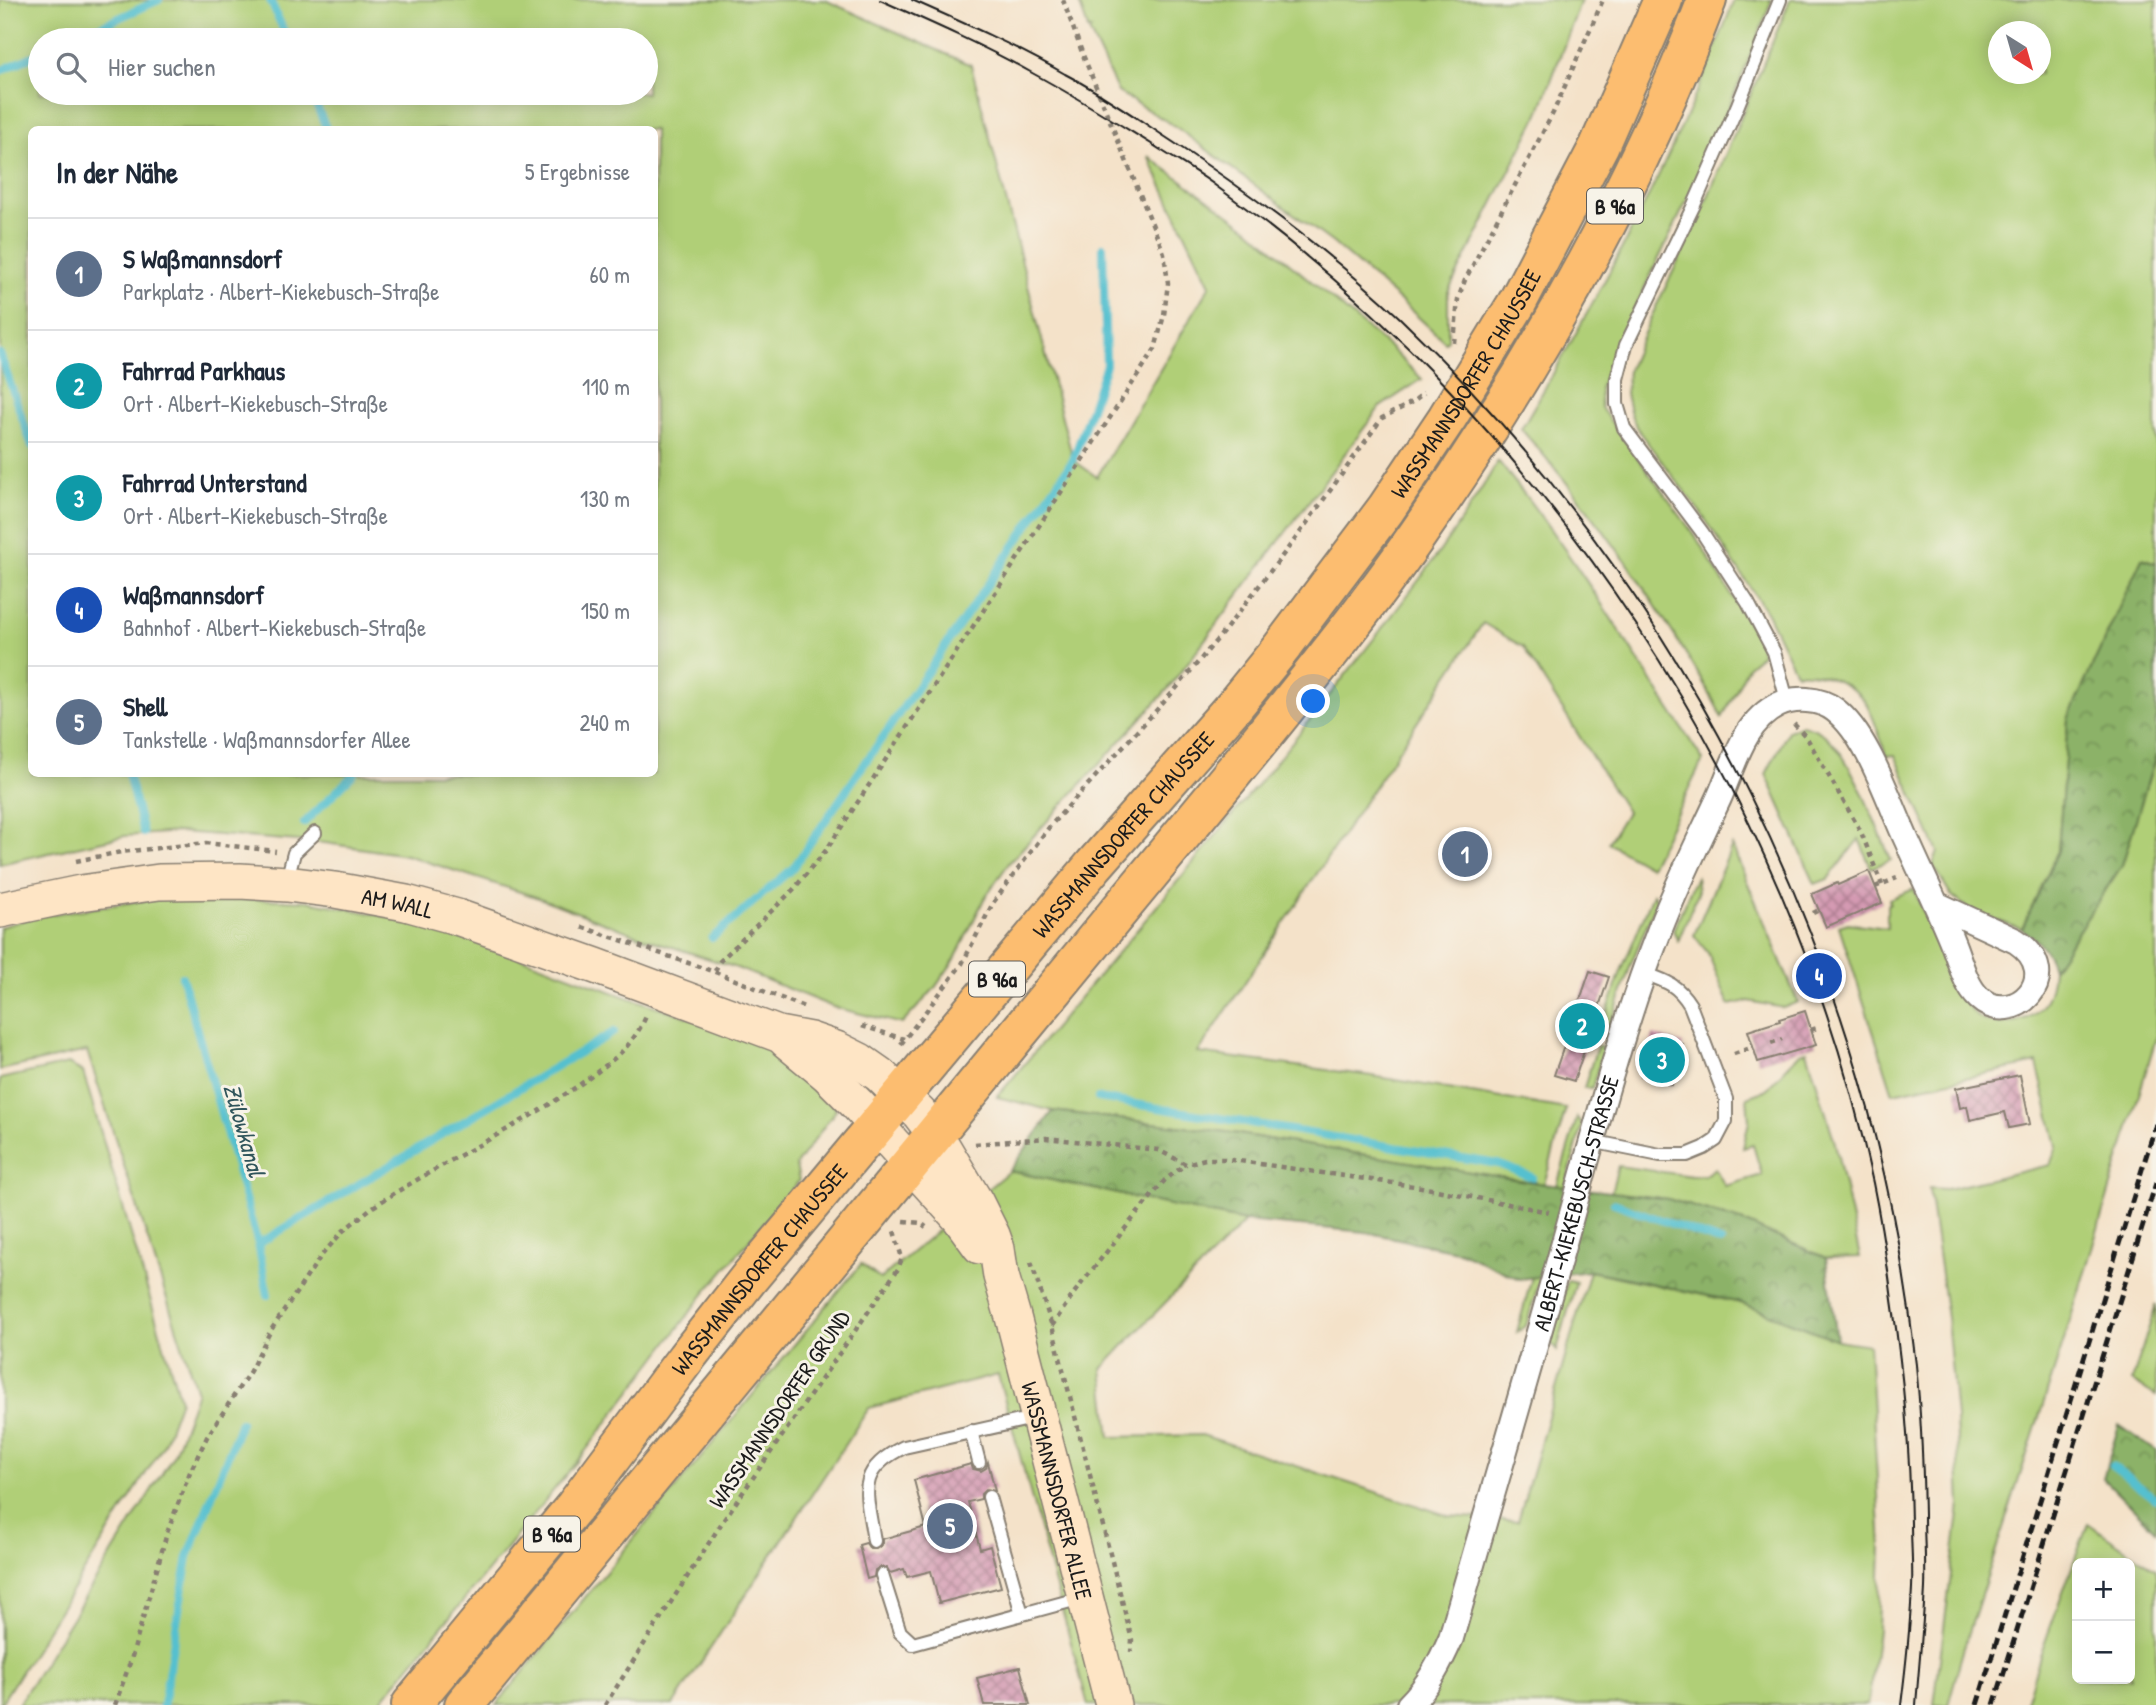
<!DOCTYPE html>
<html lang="de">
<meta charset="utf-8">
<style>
body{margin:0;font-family:"Patrick Hand",sans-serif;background:#f6f6f7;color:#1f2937}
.controls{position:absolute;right:21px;bottom:21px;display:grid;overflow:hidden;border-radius:10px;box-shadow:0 4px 18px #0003}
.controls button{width:63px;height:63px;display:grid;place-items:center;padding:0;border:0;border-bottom:2px solid #e0e1e3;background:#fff;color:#1f2937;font:35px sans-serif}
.compass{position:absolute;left:1988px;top:21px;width:63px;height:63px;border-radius:50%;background:#fff;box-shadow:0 4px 18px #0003;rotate:143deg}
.you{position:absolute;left:1314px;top:702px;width:24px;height:24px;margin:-18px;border:5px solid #fff;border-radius:50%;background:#1a73e8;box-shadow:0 0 0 10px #1a73e833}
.badge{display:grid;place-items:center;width:46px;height:46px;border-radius:50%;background:#b5179e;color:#fff;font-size:23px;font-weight:700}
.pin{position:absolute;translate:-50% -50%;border:4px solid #fff;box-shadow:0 2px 7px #0006}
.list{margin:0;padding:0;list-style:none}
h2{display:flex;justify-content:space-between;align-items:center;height:91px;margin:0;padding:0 28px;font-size:30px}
h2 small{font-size:23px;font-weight:400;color:#747a83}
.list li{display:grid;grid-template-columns:46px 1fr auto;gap:21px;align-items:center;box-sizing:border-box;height:112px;padding:0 28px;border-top:2px solid #e0e1e3}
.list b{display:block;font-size:26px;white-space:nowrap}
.list p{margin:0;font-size:23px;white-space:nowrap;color:#747a83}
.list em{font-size:23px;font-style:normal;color:#747a83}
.icon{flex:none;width:38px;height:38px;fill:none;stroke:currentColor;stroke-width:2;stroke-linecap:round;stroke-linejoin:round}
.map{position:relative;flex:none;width:2156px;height:1705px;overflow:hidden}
.search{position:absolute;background:#fff;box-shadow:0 4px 18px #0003;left:28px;top:28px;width:630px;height:77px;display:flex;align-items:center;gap:18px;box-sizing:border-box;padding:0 24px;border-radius:38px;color:#747a83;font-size:26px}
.panel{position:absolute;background:#fff;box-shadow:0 4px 18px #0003;left:28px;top:126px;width:630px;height:651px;border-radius:10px}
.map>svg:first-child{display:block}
.grass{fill:#b0cf77;stroke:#66764a;stroke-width:2;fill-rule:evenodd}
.forest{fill:url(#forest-crowns);stroke:#546742;stroke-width:2}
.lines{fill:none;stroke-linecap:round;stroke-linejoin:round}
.stream{stroke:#54c0cf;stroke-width:8}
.building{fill:url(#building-cross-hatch)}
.lane-casing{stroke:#887f72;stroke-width:16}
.street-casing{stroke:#887f72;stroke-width:28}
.secondary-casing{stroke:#887f72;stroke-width:38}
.primary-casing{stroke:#887f72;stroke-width:42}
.path{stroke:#887f72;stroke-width:4.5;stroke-dasharray:5 5;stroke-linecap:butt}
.lane{stroke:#fff;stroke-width:12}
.street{stroke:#fff;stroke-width:24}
.secondary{stroke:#fee5c5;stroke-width:35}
.primary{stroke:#fcbd6f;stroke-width:38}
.tram{stroke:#1c1c1c;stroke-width:2}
.rail{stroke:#1c1c1c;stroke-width:5;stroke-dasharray:10 5;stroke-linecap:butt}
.labels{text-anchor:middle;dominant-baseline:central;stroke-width:6;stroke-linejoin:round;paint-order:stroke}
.shield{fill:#f7f3e8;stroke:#5e5c59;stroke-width:2}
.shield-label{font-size:21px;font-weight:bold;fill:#1c1c1c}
.street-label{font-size:23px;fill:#1c1c1c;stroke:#f7f3e8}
.water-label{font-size:24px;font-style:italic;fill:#30555b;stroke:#f7f3e8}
</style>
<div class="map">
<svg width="2156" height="1705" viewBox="0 0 2156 1705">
<defs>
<pattern id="forest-crowns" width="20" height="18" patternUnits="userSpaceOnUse" patternTransform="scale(1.75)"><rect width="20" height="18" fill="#8cb268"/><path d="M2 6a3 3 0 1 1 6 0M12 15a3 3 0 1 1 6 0" fill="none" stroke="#729055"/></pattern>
<pattern id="building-cross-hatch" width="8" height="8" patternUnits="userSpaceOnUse" patternTransform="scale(1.75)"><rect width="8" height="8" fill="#d49ab2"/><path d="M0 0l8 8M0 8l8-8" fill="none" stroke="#ab7d90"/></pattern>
</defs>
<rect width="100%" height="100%" fill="#f7f3e8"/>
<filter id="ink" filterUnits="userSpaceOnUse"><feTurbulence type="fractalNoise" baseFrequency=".0143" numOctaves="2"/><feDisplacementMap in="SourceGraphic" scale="14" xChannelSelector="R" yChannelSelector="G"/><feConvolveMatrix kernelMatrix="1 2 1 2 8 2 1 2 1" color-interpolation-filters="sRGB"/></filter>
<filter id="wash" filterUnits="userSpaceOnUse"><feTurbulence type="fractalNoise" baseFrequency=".00686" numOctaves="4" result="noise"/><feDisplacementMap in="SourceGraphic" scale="28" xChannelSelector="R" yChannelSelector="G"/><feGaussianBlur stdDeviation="1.57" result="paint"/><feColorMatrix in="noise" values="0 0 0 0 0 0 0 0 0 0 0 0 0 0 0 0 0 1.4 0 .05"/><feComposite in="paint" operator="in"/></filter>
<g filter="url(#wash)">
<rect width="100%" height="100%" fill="#f4e2c9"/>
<g class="grass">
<path d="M 0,0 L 825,0 L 971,65 L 1073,460 L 1097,477 L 1210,285 L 1148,156 L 1249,229 L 1389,347 L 1422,379 L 1380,407 L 1167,690 L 1009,863 L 984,899 L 955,959 L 934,989 L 902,1024 L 833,1007 L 737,968 L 642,937 L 542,899 L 406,855 L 325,843 L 179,832 L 125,836 L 0,864 ZM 40,40 L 646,40 L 646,93 L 40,93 ZM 32,130 L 654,130 L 654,774 L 32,774 Z"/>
<polygon points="1078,0 1581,0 1539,113 1448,292 1448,340 1445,342 1403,303 1333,243 1176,127 1118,92 1088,29 1092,30 1088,28"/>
<path d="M 1734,0 L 1772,0 L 1739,84 L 1693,188 L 1615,349 L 1600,388 L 1601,408 L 1696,537 L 1760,642 L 1762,654 L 1749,665 L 1722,718 C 1709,689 1691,662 1674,635 C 1629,562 1578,493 1521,429 C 1601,293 1679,148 1734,0 Z"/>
<path d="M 1790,0 L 2156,0 L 2156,563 L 2142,558 L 2068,719 L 2058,851 L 2022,929 L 1981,915 L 1966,907 L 1951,895 L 1933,865 L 1938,852 L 1895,755 L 1886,756 C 1882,742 1873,715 1866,703 C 1854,684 1817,670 1796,673 L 1767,613 L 1701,513 L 1640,433 L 1631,416 L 1626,394 L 1628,370 L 1652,315 L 1699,218 ZM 1998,32 L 2040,32 L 2040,74 L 1998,74 Z"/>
<path d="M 1498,461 C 1575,555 1636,659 1703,760 L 1650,867 L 1608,843 L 1627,812 L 1523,647 L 1483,623 L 1198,1053 L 1372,1076 L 1566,1109 L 1544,1184 L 1220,1131 L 1053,1111 L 997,1097 C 1107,964 1221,833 1328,697 C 1388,621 1450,545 1498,461 Z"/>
<path d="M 1802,725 C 1812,727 1819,730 1827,737 C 1853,760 1876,826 1891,860 L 1871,868 L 1859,839 L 1828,879 L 1815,884 L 1766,774 L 1788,731 Z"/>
<path d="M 2156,755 L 2156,1038 L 2065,1337 L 1963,1651 L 1948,1705 L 1934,1705 L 1960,1505 L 1956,1418 L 1947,1318 L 1929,1188 L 1947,1189 L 2050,1165 L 2057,1146 L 2037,1063 L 1893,1093 L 1839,926 L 1848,923 L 1887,928 L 1887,905 L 1890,903 L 1889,899 L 1914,889 C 1926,917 1956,1003 1980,1018 C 1994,1027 2012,1023 2027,1018 C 2047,1010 2052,988 2053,969 L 2122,865 Z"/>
<polygon points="1732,846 1798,1002 1783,1008 1749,1001 1729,1005 1708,953 1694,935"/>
<polygon points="1696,877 1698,893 1678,941 1673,930"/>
<polygon points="1653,894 1657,900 1631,964 1607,1037 1600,1034 1621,971"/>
<polygon points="174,896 308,901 380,915 454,932 623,996 677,1013 764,1045 787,1057 830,1097 836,1110 796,1165 799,1181 704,1294 584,1453 378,1705 18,1705 174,1454 197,1392 87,1051 0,1070 0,927 39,916"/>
<polygon points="1597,1046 1604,1048 1592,1088 1584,1088"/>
<polygon points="1807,1051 1835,1143 1860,1257 1826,1258 1741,1221 1668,1199 1611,1192 1618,1166 1692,1176 1705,1175 1715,1168 1725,1186 1762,1175 1753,1145 1743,1148 1749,1121 1747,1097 1766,1090 1800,1053"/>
<polygon points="68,1064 83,1072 180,1400 163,1446 0,1705 0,1079"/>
<polygon points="1577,1118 1582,1125 1560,1207 1551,1206"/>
<path d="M 1009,1171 L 1245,1221 C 1198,1271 1148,1318 1102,1369 L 1110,1437 L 1202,1435 L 1449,1516 L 1518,1521 L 1590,1271 L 1741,1303 L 1837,1340 L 1869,1345 L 1881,1546 L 1878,1630 L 1868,1705 L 1088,1705 L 998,1375 L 869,1408 L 673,1705 L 496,1705 L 861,1264 L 880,1279 Z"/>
<polygon points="1548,1218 1556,1224 1526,1326 1517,1332"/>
<polygon points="1568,1280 1576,1282 1557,1350 1550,1341"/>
<polygon points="2156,1305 2156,1396 2132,1381"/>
<path d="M 2088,1523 L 2156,1570 L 2156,1705 L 2025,1705 L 2040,1656 ZM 2077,1563 L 2130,1563 L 2130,1679 L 2077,1679 Z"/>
</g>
<g class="forest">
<path d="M 2142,558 L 2156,563 L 2156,755 L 2122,865 L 2053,969 C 2048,950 2038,940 2022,929 L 2058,851 L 2068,719 Z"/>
<polygon points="1053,1111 1220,1131 1544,1184 1668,1199 1741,1221 1826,1258 1837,1340 1741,1303 1622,1277 1590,1271 1519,1279 1461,1252 1365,1232 1245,1221 1009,1171"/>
<polygon points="2119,1425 2156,1451 2156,1531 2103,1478"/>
</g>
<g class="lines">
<g class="stream">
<polyline points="270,0 288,40"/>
<polyline points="70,40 159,0"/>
<polyline points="0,71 40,53"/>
<polyline points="311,93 327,130"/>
<polyline points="0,354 32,446"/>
<polyline points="128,774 143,833"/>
<polyline points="304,823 354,774"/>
<polyline points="712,938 793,868 1073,460 1106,365 1103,247"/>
<polyline points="182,977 258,1244 268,1295"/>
<polyline points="1098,1098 1498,1164 1532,1177"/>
<polyline points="1614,1203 1721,1242"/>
<polyline points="258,1244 614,1032"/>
<polyline points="2112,1466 2156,1499"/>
<polyline points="163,1705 188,1557 241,1422"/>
</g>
</g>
<g id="blocks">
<g class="building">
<polygon points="1869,871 1882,903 1826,927 1812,894 1837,883 1838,885"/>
<polygon points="1590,971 1609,977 1574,1081 1554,1075"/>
<polygon points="1805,1011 1816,1045 1758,1062 1748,1031 1780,1021 1779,1019"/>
<polygon points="1653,1035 1683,1044 1672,1085 1641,1076"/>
<polygon points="2020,1075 2030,1124 2009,1128 2005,1112 1970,1120 1967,1106 1960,1108 1956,1088"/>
<polygon points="988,1462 995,1491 986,1489 981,1494 981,1499 968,1502 980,1549 990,1546 1001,1587 939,1603 931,1571 907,1577 904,1569 890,1573 887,1568 880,1567 875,1570 874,1577 867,1579 859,1545 866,1543 870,1549 876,1549 882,1545 882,1539 926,1527 914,1480 971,1464 973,1469 981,1471 986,1468"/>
<polygon points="1020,1667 1030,1705 984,1705 977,1678"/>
</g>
</g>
</g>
<g filter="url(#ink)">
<use href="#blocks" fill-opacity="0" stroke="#887f72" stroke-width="2"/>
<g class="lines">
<defs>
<g id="lane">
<polyline points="1780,0 1737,107 1693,207 1626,345 1617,379 1617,404 1624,428 1702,532 1748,603 1774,652 1787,700"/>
<polyline points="287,880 294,853 315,833"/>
<path d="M 1591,1141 L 1660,1155 L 1687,1155 L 1704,1148 L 1716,1140 L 1726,1121 L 1726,1099 L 1690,1005 C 1677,984 1666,981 1643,973"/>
<polyline points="971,1431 979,1462"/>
<polyline points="989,1497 1022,1614"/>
<path d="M 874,1541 C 867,1494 854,1471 904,1447 L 1038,1417"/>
<polyline points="882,1575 900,1632 913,1644 1085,1597"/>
</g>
<g id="street">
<path id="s1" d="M 1409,1705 C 1429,1685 1440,1663 1451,1638 C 1486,1514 1523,1391 1557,1268 C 1589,1154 1617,1039 1660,929 C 1677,884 1699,841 1719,798 C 1734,765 1743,722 1778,705 C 1794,697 1820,698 1835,710 C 1868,735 1889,802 1907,841 C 1922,875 1939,909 1953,944 C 1960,961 1965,985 1979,998 C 2012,1029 2068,976 2016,941 L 1938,905"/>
</g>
<g id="secondary">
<path id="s2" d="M 0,910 L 81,893 L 159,882 L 240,881 L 287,884 L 335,890 L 406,903 L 457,917 L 596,966 L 778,1034 L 810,1040 L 836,1049 L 860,1061 L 880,1075 L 919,1113 L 935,1134 L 976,1203 L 992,1235 L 997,1249 L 1001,1276 L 1013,1317 L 1113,1705"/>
<polyline points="786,1040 827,1074 857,1104 959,1217 980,1246"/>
</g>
<g id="primary">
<path id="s3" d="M 411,1705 L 575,1506 L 686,1358 L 749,1278 L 1094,865 L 1234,706 L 1282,647 L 1386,509 L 1447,418 L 1517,303 L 1599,146 L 1663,0"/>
<path d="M 464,1705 L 1264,735 C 1317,669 1370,603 1418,534 C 1534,368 1635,189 1707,0"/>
</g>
</defs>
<use href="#lane" class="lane-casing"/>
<use href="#street" class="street-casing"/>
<use href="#secondary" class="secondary-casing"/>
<use href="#primary" class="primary-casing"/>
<g class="path">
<polyline points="1454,343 1458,299 1465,280 1553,113 1603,0"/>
<polyline points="1794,724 1807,738 1861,832 1882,885"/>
<polyline points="76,861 121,852 206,843 276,851"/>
<polyline points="1875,887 1897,878"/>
<polyline points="1813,913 1819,910"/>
<polyline points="582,927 715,972 804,1007"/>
<polyline points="715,971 720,961 793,890 827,849 1155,349 1164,315 1168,283 1164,253 1083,55 1063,0"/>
<polyline points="862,1026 904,1039"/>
<polyline points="1811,1030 1820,1027"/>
<polyline points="1771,1043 1782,1039"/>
<polyline points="901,1044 962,964 993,903 1050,826 1174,691 1225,630 1299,534 1382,418 1409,404 1424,393"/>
<polyline points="1734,1054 1753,1047"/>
<polyline points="975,1144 1046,1138 1158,1150 1186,1164 1205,1159 1225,1159 1421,1187 1549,1212"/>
<polyline points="904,1221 921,1223 926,1227"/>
<polyline points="1031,1262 1052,1326 1132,1640 1131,1652"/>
<polyline points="1052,1326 1074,1293 1131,1221 1165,1180 1186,1164"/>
<path d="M 115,1705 L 131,1660 L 167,1533 L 190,1472 L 207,1437 L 250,1371 L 271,1330 L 321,1256 L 343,1231 L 370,1209 C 449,1156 543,1118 616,1057 C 629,1046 641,1029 647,1014"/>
<polyline points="605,1705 723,1521 898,1269 902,1258 894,1231"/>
</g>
<use href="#lane" class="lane"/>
<use href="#street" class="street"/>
<use href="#secondary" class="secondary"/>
<use href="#primary" class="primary"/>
<g class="tram">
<path d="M 880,0 C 932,23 984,46 1034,74 C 1075,96 1114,121 1153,145 C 1174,159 1196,171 1216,186 C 1545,423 1788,786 1873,1183 C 1881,1222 1887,1261 1892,1300 C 1903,1374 1910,1448 1911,1523 C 1911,1545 1913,1566 1912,1588 C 1910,1627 1906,1666 1901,1705"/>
<path d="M 912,0 C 964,23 1016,46 1065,74 C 1103,94 1138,119 1173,142 C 1253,195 1331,253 1400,318 C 1690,596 1872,966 1916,1365 C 1921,1414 1923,1465 1924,1514 C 1924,1539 1926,1564 1925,1588 C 1923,1627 1919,1666 1916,1705"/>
</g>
<g class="rail">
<polyline points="1977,1705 2156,1124"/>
<polyline points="1994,1705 2156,1183"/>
</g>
</g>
</g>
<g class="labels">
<g class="shield">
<rect x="1587" y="188.5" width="56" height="35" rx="5"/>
<rect x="969" y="961.5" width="56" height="35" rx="5"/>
<rect x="524" y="1516.5" width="56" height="35" rx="5"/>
</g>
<g class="shield-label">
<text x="1615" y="206">B 96a</text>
<text x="997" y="979">B 96a</text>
<text x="552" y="1534">B 96a</text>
</g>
<g class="street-label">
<text stroke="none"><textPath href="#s3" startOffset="1692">WASSMANNSDORFER CHAUSSEE</textPath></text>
<text stroke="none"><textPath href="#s3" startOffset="1125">WASSMANNSDORFER CHAUSSEE</textPath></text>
<text stroke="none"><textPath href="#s2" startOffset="402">AM WALL</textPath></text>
<text stroke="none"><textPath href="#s1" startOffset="532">ALBERT-KIEKEBUSCH-STRASSE</textPath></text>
<text stroke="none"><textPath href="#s3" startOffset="558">WASSMANNSDORFER CHAUSSEE</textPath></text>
<text transform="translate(779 1409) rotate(-56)">WASSMANNSDORFER GRUND</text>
<text stroke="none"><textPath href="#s2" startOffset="1377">WASSMANNSDORFER ALLEE</textPath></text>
</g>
<g class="water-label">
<text transform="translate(245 1130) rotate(74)">Zülowkanal</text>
</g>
</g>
</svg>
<div class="controls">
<button>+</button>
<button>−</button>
</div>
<svg class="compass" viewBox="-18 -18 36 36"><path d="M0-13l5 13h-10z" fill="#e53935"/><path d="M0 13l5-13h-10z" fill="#747a83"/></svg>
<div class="you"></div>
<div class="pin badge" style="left:1465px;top:854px;background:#5c6f8a">1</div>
<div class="pin badge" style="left:1582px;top:1026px;background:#0f9aa8">2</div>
<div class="pin badge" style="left:1662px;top:1060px;background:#0f9aa8">3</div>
<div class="pin badge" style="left:1819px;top:976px;background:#1a4fb4">4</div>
<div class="pin badge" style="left:950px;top:1526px;background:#5c6f8a">5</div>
<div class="search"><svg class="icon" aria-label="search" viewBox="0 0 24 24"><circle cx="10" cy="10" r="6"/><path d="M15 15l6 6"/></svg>Hier suchen</div>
<section class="panel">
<h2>In der Nähe<small>5 Ergebnisse</small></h2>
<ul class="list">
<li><span class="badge" style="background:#5c6f8a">1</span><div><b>S Waßmannsdorf</b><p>Parkplatz · Albert-Kiekebusch-Straße</p></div><em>60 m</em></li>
<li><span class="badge" style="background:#0f9aa8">2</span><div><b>Fahrrad Parkhaus</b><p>Ort · Albert-Kiekebusch-Straße</p></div><em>110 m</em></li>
<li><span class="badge" style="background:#0f9aa8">3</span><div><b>Fahrrad Unterstand</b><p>Ort · Albert-Kiekebusch-Straße</p></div><em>130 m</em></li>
<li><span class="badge" style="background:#1a4fb4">4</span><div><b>Waßmannsdorf</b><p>Bahnhof · Albert-Kiekebusch-Straße</p></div><em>150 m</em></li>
<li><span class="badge" style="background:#5c6f8a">5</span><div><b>Shell</b><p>Tankstelle · Waßmannsdorfer Allee</p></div><em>240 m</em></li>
</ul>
</section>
</div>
